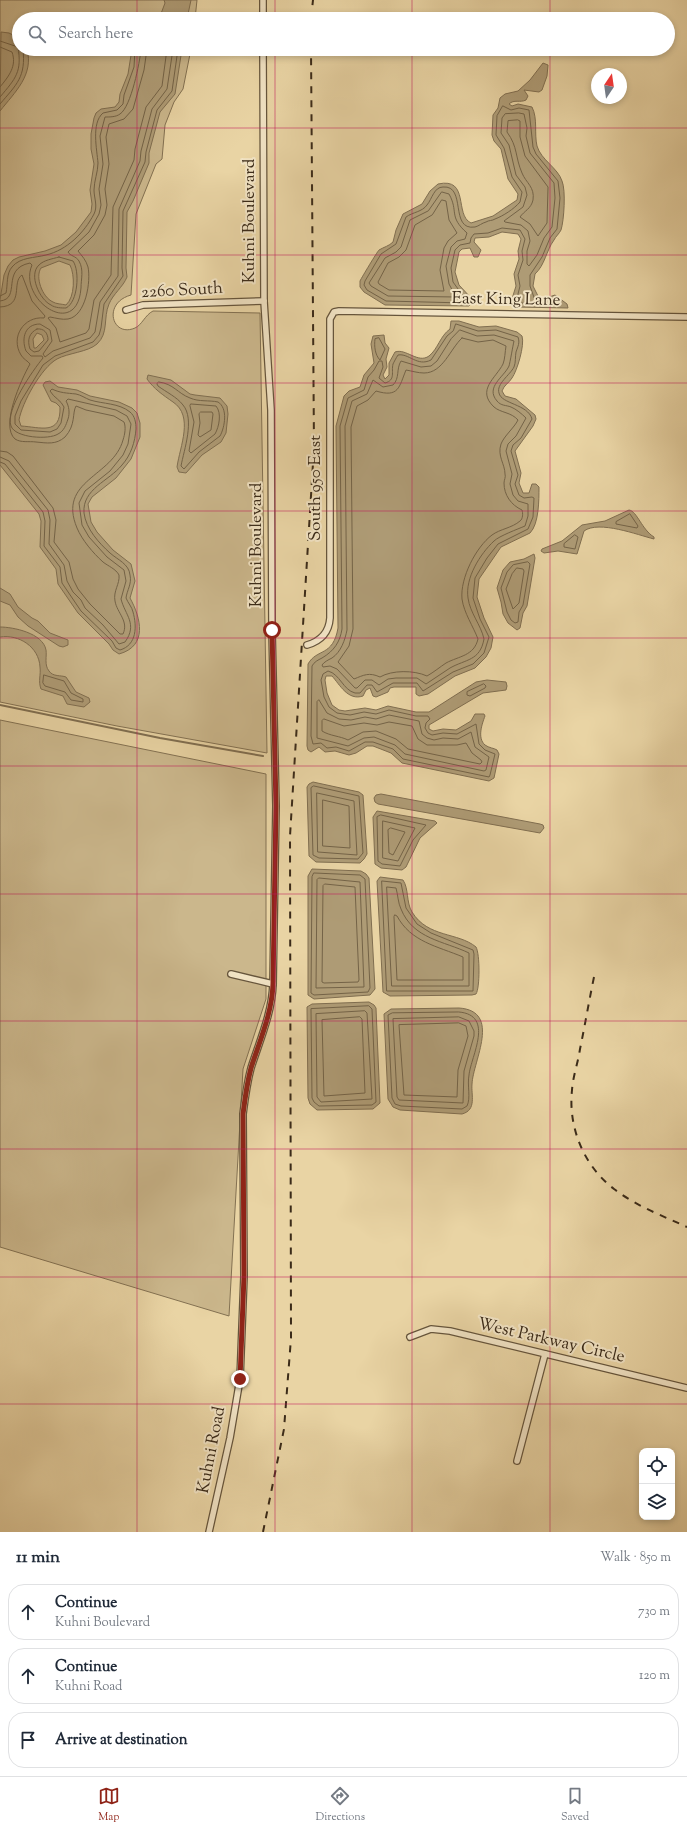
<!DOCTYPE html>
<meta charset="utf-8">
<style>
body{margin:0;font-family:"Sorts Mill Goudy",serif;background:#f6f6f7;color:#1f2937}
.controls{position:absolute;right:12px;bottom:12px;display:grid;overflow:hidden;border-radius:8px;box-shadow:0 2px 6px #0003}
.controls button{width:36px;height:36px;display:grid;place-items:center;padding:0;border:0;border-bottom:1px solid #e0e1e3;background:#fff;color:#1f2937;font:20px sans-serif}
.compass{position:absolute;left:591px;top:68px;width:36px;height:36px;border-radius:50%;background:#fff;box-shadow:0 2px 6px #0003;rotate:13deg}
.stop{position:absolute;width:12px;height:12px;margin:-9px;border:3px solid #8f2418;border-radius:50%;background:#fff}
.stop.end{background:#8f2418;border-color:#fff;box-shadow:0 1px 4px #0008}
.list{margin:0;padding:0;list-style:none}
h2{display:flex;justify-content:space-between;align-items:center;height:52px;margin:0;padding:0 16px;font-size:17px}
h2 small{font-size:13px;font-weight:400;color:#747a83}
.list li{display:grid;grid-template-columns:26px 1fr auto;gap:12px;align-items:center;box-sizing:border-box;height:56px;margin:0 8px 8px;padding:0 8px;border:1px solid #e0e1e3;border-radius:16px}
.list b{display:block;font-size:15px;white-space:nowrap}
.list p{margin:0;font-size:13px;white-space:nowrap;color:#747a83}
.list em{font-size:13px;font-style:normal;color:#747a83}
.icon{flex:none;width:22px;height:22px;fill:none;stroke:currentColor;stroke-width:2;stroke-linecap:round;stroke-linejoin:round}
.map{position:relative;flex:none;width:687px;height:1532px;overflow:hidden}
.search{position:absolute;background:#fff;box-shadow:0 2px 6px #0003;left:12px;right:12px;top:12px;height:44px;display:flex;align-items:center;gap:10px;box-sizing:border-box;padding:0 14px;border-radius:22px;color:#747a83;font-size:15px}
.sheet{height:244px;background:#fff}
nav{display:flex;justify-content:space-around;align-items:center;box-sizing:border-box;height:56px;border-top:1px solid #e0e1e3;background:#fff;font-size:11px;color:#747a83}
nav a{display:grid;justify-items:center;gap:2px}
nav .on{color:#8f2418}
.map>svg:first-child{display:block}
.green{fill:#cbb78c;stroke:#837152}
.water{fill:#ae9b75;stroke:#806e50;fill-rule:evenodd}
.lines{fill:none;stroke-linecap:round;stroke-linejoin:round}
.shore{stroke:#746347;stroke-width:1}
.stream{stroke:#806e50;stroke-width:2}
.minor-casing{stroke:#66553c;stroke-width:8}
.minor{stroke:#f1e3c4;stroke-width:5.5}
.rail{stroke:#3b2b19;stroke-width:2;stroke-dasharray:7 7;stroke-linecap:butt}
.route{stroke:#8f2418;stroke-width:5}
.grid{fill:none;stroke:#c2185b;stroke-width:1;stroke-opacity:0.55}
.labels{text-anchor:middle;dominant-baseline:central;stroke-width:4;stroke-linejoin:round;paint-order:stroke}
.street-label{font-size:17px;fill:#3b2b19;stroke:#f1e3c4}
</style>
<div class="map">
<svg width="687" height="1532" viewBox="0 0 687 1532">
<rect width="100%" height="100%" fill="#e9d4a4"/>
<filter id="stains"><feTurbulence type="fractalNoise" baseFrequency=".005" numOctaves="4"/><feColorMatrix values="0 0 0 0 .2 0 0 0 0 .09 0 0 0 0 .02 0 0 0 .5 -.17"/></filter>
<radialGradient id="worn" r=".72"><stop offset=".6" stop-color="#630" stop-opacity="0"/><stop offset="1" stop-color="#630" stop-opacity=".3"/></radialGradient>
<g class="green">
<path d="M 0,0 L 197,0 L 195,19 L 19,19 L 19,49 L 191,49 L 183,89 L 174,102 L 165,125 L 162,159 L 156,164 L 136,214 L 131,295 C 102,303 112,338 135,328 C 142,325 145,315 153,311 L 260,313 L 267,753 L 117,726 L 0,702 Z"/>
<polygon points="0,720 266,774 266,999 243,1069 229,1316 0,1247"/>
</g>
<g class="water">
<polygon points="164,0 191,0 187,19 159,19 165,3"/>
<path d="M 1,32 L 9,33 L 19,38 L 19,49 L 27,49 C 34,75 15,92 0,111 Z"/>
<path d="M 132,49 L 182,49 L 175,94 L 160,112 L 149,153 L 149,163 L 133,201 L 127,212 L 126,268 L 127,277 C 123,287 113,294 109,304 C 103,318 109,333 97,344 C 88,352 68,353 57,359 C 41,368 22,403 19,420 L 21,426 C 40,427 61,436 60,407 L 56,403 L 51,401 L 43,385 L 45,382 L 50,381 L 58,387 L 77,390 L 90,396 L 119,402 L 132,408 L 137,413 L 140,423 L 140,437 L 131,459 L 116,478 L 92,497 L 88,504 L 91,522 L 97,532 L 113,550 L 131,564 L 135,581 L 130,598 C 141,618 148,646 119,654 L 113,650 L 109,644 L 78,613 L 58,584 L 56,569 L 40,547 L 41,521 L 39,514 L 0,465 L 0,300 L 4,275 L 8,266 L 13,260 L 19,257 L 45,251 L 61,245 L 76,232 L 91,212 L 92,204 L 90,190 L 94,164 L 91,149 L 91,134 L 94,118 L 96,113 L 101,109 L 115,107 L 119,102 L 120,94 L 128,74 ZM 59,261 L 70,265 C 75,275 75,297 66,305 C 62,304 56,304 53,302 C 42,297 35,277 41,268 ZM 37,333 L 42,335 L 44,340 L 36,348 L 34,348 L 33,339 Z"/>
<path d="M 543,63 L 548,65 L 547,76 L 542,90 L 539,92 L 524,90 L 528,96 L 526,100 C 520,103 514,99 509,104 L 512,106 L 518,104 L 532,107 C 538,119 534,133 537,146 C 541,160 558,168 562,181 C 566,190 564,221 561,230 C 559,234 556,236 554,240 C 546,251 545,265 535,274 L 533,286 L 541,302 L 545,302 L 549,297 L 555,295 L 567,304 L 568,308 L 515,307 L 511,302 L 516,286 L 514,274 L 519,259 L 518,251 L 521,239 L 518,234 L 502,232 L 489,237 L 475,238 L 474,242 L 481,250 L 478,257 L 474,257 L 470,248 L 462,249 L 459,252 L 455,272 L 459,285 L 472,299 L 472,303 L 469,306 L 385,305 L 364,292 L 360,287 L 360,281 C 362,277 377,252 379,250 C 384,247 389,246 393,242 L 396,230 L 403,214 L 422,204 L 430,191 L 438,184 C 470,177 454,215 471,223 L 493,216 L 517,200 L 518,194 L 508,179 L 501,149 L 494,141 L 492,135 L 493,115 L 498,108 L 500,98 L 505,94 L 518,91 L 530,80 Z"/>
<path d="M 451,321 L 459,321 L 479,327 L 496,326 L 517,332 L 522,336 C 525,345 517,371 512,378 C 509,383 504,385 502,391 L 505,396 L 516,399 L 535,415 L 536,419 L 533,426 L 515,451 L 521,473 L 519,483 L 523,493 L 529,493 L 532,484 L 536,484 L 539,487 C 539,500 539,524 530,533 L 501,547 L 479,579 L 477,597 L 484,618 L 493,637 L 491,648 L 486,657 L 475,668 L 455,676 L 428,694 L 419,696 L 416,694 L 416,687 L 394,687 L 390,688 L 388,692 L 376,697 L 373,696 L 370,688 L 366,690 L 363,696 C 348,701 340,685 332,676 L 326,676 L 325,680 L 327,693 L 332,705 L 339,710 L 345,711 L 365,708 L 376,710 L 388,706 L 416,712 L 429,712 L 476,682 L 487,680 L 506,682 L 507,686 L 506,690 L 483,693 L 429,725 L 429,729 L 433,731 L 443,729 L 456,730 L 471,721 L 475,714 L 484,714 L 485,716 C 482,724 477,738 485,745 C 489,748 494,748 497,750 L 499,754 L 494,778 L 489,781 L 402,763 L 391,753 L 373,746 L 367,746 L 356,753 L 349,755 L 335,751 L 325,752 L 319,747 L 311,752 L 308,750 L 307,746 L 308,664 C 317,648 333,657 338,628 L 336,426 L 344,396 L 349,391 L 360,387 L 364,375 L 374,363 L 371,344 L 373,336 L 384,335 L 385,343 L 389,348 L 386,359 L 387,367 L 383,375 L 385,379 L 389,375 L 389,363 L 395,352 C 406,348 418,364 429,356 C 438,349 440,336 450,329 Z"/>
<path d="M 148,375 L 171,380 L 190,394 L 195,395 L 220,398 L 227,406 L 228,414 L 226,433 L 221,442 L 202,455 L 186,473 L 179,472 L 177,467 C 180,446 194,416 173,402 C 163,395 154,389 147,379 Z"/>
<path d="M 629,510 C 637,511 642,530 654,537 L 654,539 C 638,535 599,520 584,531 L 577,554 L 558,551 L 544,553 L 541,551 L 542,549 L 562,541 L 582,525 L 605,521 Z"/>
<polygon points="534,554 535,558 527,606 523,613 520,628 517,630 508,623 503,614 501,602 497,588 503,570 510,562 524,559"/>
<polygon points="0,588 10,594 18,607 32,618 38,621 50,633 68,640 68,645 63,647 59,646 28,626 18,617 10,605 0,601"/>
<path d="M 0,627 C 13,627 43,633 46,650 C 47,656 44,665 49,671 C 53,677 61,675 66,677 L 76,692 L 89,698 L 90,702 L 84,707 L 67,704 L 63,696 L 41,689 C 38,681 41,675 40,667 C 39,647 19,634 0,637 Z"/>
<polygon points="313,782 359,792 363,795 367,854 364,859 360,863 316,862 309,856 307,787 309,784"/>
<polygon points="381,794 540,824 543,825 544,828 540,833 378,804 375,802 374,798 376,795"/>
<polygon points="377,811 435,821 437,823 420,838 406,867 402,870 381,868 375,864 373,817"/>
<polygon points="312,869 361,871 366,874 369,878 375,989 370,995 314,999 308,995 308,876"/>
<path d="M 380,877 L 403,880 C 409,889 406,902 412,912 C 428,938 458,932 476,947 C 480,954 480,988 476,994 L 472,995 L 390,996 L 383,992 L 377,881 Z"/>
<polygon points="369,1002 374,1005 376,1008 380,1103 373,1109 317,1110 310,1104 308,1098 307,1007 312,1004"/>
<path d="M 459,1008 C 502,1011 473,1061 472,1084 C 471,1095 477,1110 462,1114 L 400,1110 L 393,1107 L 388,1099 L 384,1014 L 391,1009 Z"/>
</g>
<g class="lines">
<g class="shore">
<path d="M 0,41 L 18,47 C 22,72 16,78 0,97"/>
<path d="M 0,47 L 12,52 C 17,66 9,76 0,87"/>
<path d="M 147,49 L 144,70 L 133,109 L 124,119 L 109,124 L 106,137 L 109,164 L 105,189 L 107,205 L 105,215 L 94,235 L 78,251 C 82,256 86,260 88,267 C 91,281 86,316 68,319 C 62,320 56,318 50,317 L 48,318 L 56,328 L 60,342 L 86,333 L 89,329 L 94,300 L 111,275 L 113,207 L 134,160 L 135,149 L 146,107 L 162,86 L 167,49"/>
<path d="M 0,104 C 17,84 26,77 23,49"/>
<path d="M 503,106 L 511,110 L 519,108 L 529,110 L 533,147 L 536,154 L 558,181 L 560,198 L 557,229 L 550,238 L 542,257 L 530,275 L 530,286 L 536,303 L 518,303 L 516,302 L 520,286 L 518,275 L 523,260 L 522,251 L 525,239 L 520,230 L 502,228 L 488,233 L 474,234 L 471,238 L 470,243 L 460,245 L 455,250 L 451,268 L 453,282 L 466,300 L 465,303 L 386,301 L 367,290 L 364,285 L 365,281 L 381,254 L 396,244 L 406,217 C 413,212 422,212 427,205 C 432,199 434,187 443,187 C 467,185 449,231 475,227 C 479,226 482,223 486,222 C 489,220 492,221 495,219 C 503,216 514,209 520,202 L 522,192 L 512,177 L 504,148 L 496,135 L 497,116 Z"/>
<polygon points="519,113 524,114 527,128 526,136 530,153 554,183 555,198 552,227 544,238 537,255 529,266 527,264 527,251 530,241 528,231 521,225 505,222 504,221 523,207 527,195 525,187 516,175 509,145 501,133 502,118 505,114"/>
<path d="M 518,120 L 520,121 L 520,137 L 525,156 L 548,187 L 547,223 L 538,236 L 530,224 L 520,217 C 524,211 531,209 533,200 C 535,187 526,183 522,173 C 515,157 518,147 507,132 L 508,121 Z"/>
<path d="M 442,192 L 449,194 C 459,212 448,216 467,233 L 465,239 L 457,241 L 451,247 L 446,266 L 449,284 L 456,297 L 388,296 L 371,286 L 369,283 L 385,258 L 396,252 L 401,247 L 410,220 L 428,211 Z"/>
<polygon points="442,200 446,201 449,220 457,233 448,241 444,248 440,270 444,291 389,290 379,284 378,282 388,263 399,257 406,250 415,225 432,215"/>
<path d="M 59,257 L 73,261 C 80,271 78,302 66,308 C 62,308 55,308 51,305 C 40,300 28,275 39,265 C 44,260 52,259 59,257 Z"/>
<path d="M 0,296 L 6,293 C 8,284 6,274 12,267 C 20,257 35,258 46,255 C 67,250 84,233 94,214 C 98,206 94,198 94,190 C 94,181 98,172 98,163 C 97,150 91,123 103,113 L 117,110 L 123,104 L 124,95 L 134,67 L 135,49"/>
<path d="M 0,301 C 22,299 0,269 30,263 L 32,265 C 17,299 77,341 81,288 C 81,279 84,270 79,261 C 76,256 70,256 68,252 L 89,232 L 99,214 L 101,205 L 99,189 L 103,164 L 100,136 L 105,117 C 110,117 116,117 120,114 C 131,107 140,62 141,49"/>
<path d="M 0,307 C 25,306 11,282 22,275 L 32,301 L 45,316 L 44,318 C 24,316 10,337 21,355 C 23,359 28,361 30,364 C 21,380 0,426 15,439 C 21,443 29,441 36,442 C 47,443 56,445 65,437 C 76,425 72,413 76,406 L 86,410 L 114,416 L 124,422 C 126,427 125,434 123,440 C 113,477 57,480 77,528 C 82,540 93,553 103,562 C 108,566 116,569 119,575 C 120,584 113,591 115,601 C 117,613 129,621 123,634 L 120,634 L 90,604 L 78,589 L 73,579 L 69,562 L 54,542 L 56,520 L 53,508 L 13,456 L 7,452 L 0,451"/>
<path d="M 456,324 L 478,331 L 496,330 L 518,337 C 520,343 518,346 516,352 C 515,357 516,362 514,367 C 510,375 496,384 499,393 C 501,404 528,404 532,419 L 521,438 L 513,445 L 511,451 L 518,475 L 515,484 L 519,495 L 524,498 L 532,497 L 534,498 L 533,517 L 528,529 L 498,544 L 487,558 L 475,578 L 473,598 L 480,619 L 489,637 L 484,653 L 473,664 L 453,672 L 423,691 L 417,683 L 393,683 L 377,692 L 372,685 L 367,685 L 360,693 L 355,693 C 343,690 340,674 328,671 L 323,674 L 321,680 L 324,697 L 329,707 L 337,713 L 350,715 L 364,712 L 376,714 L 389,710 L 416,716 L 428,716 L 430,719 L 426,723 L 425,728 L 428,733 L 432,735 L 443,733 L 457,734 L 476,724 L 479,744 L 485,750 L 495,754 L 490,775 L 489,777 L 403,759 L 393,749 L 373,742 L 365,742 L 349,751 L 336,747 L 327,748 L 321,743 L 313,744 L 311,736 L 312,666 C 314,662 318,660 322,658 C 334,651 340,642 342,629 L 340,426 L 348,398 L 364,390 L 368,377 L 374,370 L 379,361 L 382,361 L 383,367 L 379,378 L 385,383 C 396,380 391,372 393,364 C 394,362 396,358 398,355 C 409,353 417,367 431,360 L 447,336 L 453,331 Z"/>
<path d="M 37,329 C 44,328 48,333 48,340 L 39,351 L 34,352 L 30,349 C 27,340 29,333 37,329 Z"/>
<path d="M 460,330 L 477,336 L 494,335 L 514,341 C 513,345 510,363 509,366 C 504,377 485,387 497,401 C 501,406 506,405 511,407 C 516,409 522,414 526,418 L 516,436 L 508,444 L 506,451 L 512,474 L 510,484 L 513,495 L 518,501 L 528,504 L 528,516 L 525,526 C 518,529 499,536 494,541 C 480,554 465,578 468,598 C 470,613 481,625 484,639 C 480,661 466,659 450,668 C 442,673 434,679 426,684 L 417,678 L 396,678 L 388,679 L 379,685 L 372,680 L 365,680 L 357,688 L 355,688 L 337,669 L 330,666 L 323,667 L 322,665 C 324,662 328,660 332,658 C 341,652 345,640 347,630 L 345,426 L 352,401 L 367,394 L 373,380 L 383,387 L 393,385 C 400,378 396,369 401,361 L 421,367 L 431,366 L 437,361 L 451,339 Z"/>
<path d="M 379,338 L 385,349 L 380,360 C 375,355 374,346 375,339 Z"/>
<path d="M 462,338 L 478,342 L 493,340 L 506,346 C 505,352 505,359 503,364 C 496,378 476,390 494,407 C 501,413 511,412 518,420 C 514,428 504,436 501,444 C 497,456 505,464 505,474 C 506,477 504,480 504,483 C 504,495 511,505 522,510 C 523,513 523,519 520,521 C 512,528 500,529 492,535 C 476,547 460,578 462,599 C 464,613 473,626 478,639 C 474,656 459,656 446,663 C 440,667 434,672 427,676 C 414,670 392,670 380,677 C 369,672 364,675 354,679 L 338,662 L 349,646 L 353,629 L 351,427 L 357,406 L 368,400 L 376,391 C 399,398 399,387 406,370 C 412,371 418,373 424,373 C 443,373 450,349 462,338 Z"/>
<path d="M 159,382 C 174,384 177,393 190,398 C 199,402 209,400 218,402 C 228,408 225,427 220,436 L 199,452 L 184,469 L 181,466 C 184,450 195,419 183,405 C 177,397 166,392 158,386 L 157,384 Z"/>
<path d="M 191,404 L 216,406 C 222,413 219,427 215,434 L 191,453 L 189,451 L 194,422 L 190,406 Z"/>
<polygon points="201,412 212,412 213,414 211,430 200,437 198,435 200,423 199,414"/>
<path d="M 0,457 L 9,461 L 48,510 L 50,520 L 49,544 L 64,565 L 67,581 L 73,592 L 81,600 L 85,608 L 103,625 L 119,644 L 125,642 C 138,624 125,615 121,599 L 126,581 L 124,570 L 107,557 L 89,537 L 82,525 L 79,503 L 85,491 L 110,471 L 123,455 L 128,444 L 131,424 L 127,416 L 116,410 L 68,399 L 66,401 C 69,406 70,413 68,419 C 66,425 64,431 58,434 C 49,440 15,438 11,426 C 5,410 33,370 43,358 L 42,356 L 31,356 L 26,351 C 21,338 25,324 40,324 L 50,330 L 52,341 L 43,354 L 45,357 L 53,351 L 90,338 L 95,332 L 100,302 L 118,276 L 119,209 L 140,161 L 141,151 L 152,109 L 167,89 L 173,49"/>
<path d="M 0,462 L 5,464 L 43,512 L 45,521 L 44,546 L 60,567 L 62,583 L 81,611 L 112,641 L 116,648 L 120,650 C 137,645 137,626 133,612 C 132,607 128,603 126,598 C 127,590 132,584 130,575 C 129,564 118,560 110,553 C 99,543 86,529 84,513 C 82,489 109,481 122,465 C 131,455 135,442 136,429 C 136,423 135,416 130,412 C 119,403 103,404 90,400 C 85,398 81,395 76,394 C 67,393 60,393 52,389 L 50,391 C 54,398 61,400 64,407 L 61,423 L 57,429 L 50,432 L 21,430 L 15,424 L 15,416 L 21,401 L 43,365 L 55,356 L 93,342 L 99,335 L 101,328 L 104,304 L 123,276 L 122,268 L 123,211 L 145,162 L 146,152 L 157,110 L 172,91 L 178,49"/>
<polygon points="630,514 638,526 637,528 616,524 616,522"/>
<polygon points="575,535 578,537 575,549 564,547 564,544"/>
<polygon points="528,562 530,564 523,605 519,612 518,622 515,623 511,620 507,612 501,588 507,572 513,565"/>
<polygon points="517,568 523,569 524,571 519,603 513,609 506,589 512,574"/>
<polygon points="44,675 64,681 71,693 83,699 83,702 71,700 65,692 45,686 43,683"/>
<polygon points="484,684 486,686 485,688 470,696 467,695 467,692"/>
<polygon points="319,700 327,713 339,719 351,720 365,717 376,719 389,715 419,721 422,734 427,738 434,740 443,738 458,739 471,732 475,747 489,757 486,770 484,771 405,754 395,745 374,737 364,738 348,746 317,738 317,702"/>
<path d="M 324,719 L 344,726 L 364,723 L 377,725 L 389,722 L 412,726 L 418,739 L 427,745 L 457,745 L 466,743 L 472,753 L 481,760 L 482,762 L 480,764 L 408,749 L 396,739 L 376,731 L 363,732 L 348,740 C 340,736 330,736 322,731 L 322,721 Z"/>
<polygon points="314,786 359,796 363,853 358,859 319,858 313,855 311,788"/>
<polygon points="317,793 354,801 357,855 318,852"/>
<polygon points="323,800 349,806 350,848 323,846"/>
<polygon points="381,815 426,825 413,840 400,866 382,864 378,861 377,817"/>
<polygon points="383,821 415,828 398,861 383,858"/>
<polygon points="391,828 405,832 393,855 389,853 388,830"/>
<polygon points="314,873 360,875 365,879 370,988 368,992 314,995 311,993 312,877"/>
<polygon points="319,878 360,882 364,987 316,988 317,880"/>
<polygon points="382,881 401,883 406,908 417,924 431,933 473,950 474,954 473,991 387,991"/>
<polygon points="325,884 355,887 359,980 358,982 324,983 322,982 323,886"/>
<path d="M 387,887 L 396,888 C 398,895 398,903 401,909 C 413,939 444,941 469,953 L 469,986 L 392,986 Z"/>
<path d="M 395,915 L 397,916 C 411,942 437,946 463,957 L 463,980 L 397,980 L 394,917 Z"/>
<polygon points="369,1006 372,1009 376,1102 372,1105 319,1106 314,1102 312,1098 311,1009"/>
<polygon points="365,1011 367,1013 372,1099 321,1102 317,1097 316,1014"/>
<path d="M 459,1012 C 495,1015 471,1056 469,1075 C 467,1085 471,1098 467,1106 L 462,1109 L 401,1106 L 395,1104 L 392,1098 L 388,1015 L 392,1013 Z"/>
<polygon points="360,1017 362,1019 365,1093 324,1096 322,1020"/>
<polygon points="459,1017 469,1021 474,1031 474,1036 464,1071 463,1103 399,1100 397,1097 393,1019"/>
<polygon points="459,1023 466,1026 468,1036 458,1070 457,1097 404,1095 399,1025"/>
</g>
<polyline class="stream" points="0,705 160,738 263,756"/>
<defs>
<g id="minor">
<polyline points="263,0 263,19"/>
<polyline points="126,310 143,305 264,301"/>
<path d="M 307,645 C 321,641 329,632 330,618 L 330,319 L 334,312 L 339,311 L 687,317"/>
<polyline points="231,974 273,984"/>
<polyline points="410,1337 431,1329 450,1331 687,1388"/>
<polyline points="517,1461 545,1354"/>
<path d="M 209,1532 L 230,1438 L 240,1379 L 244,1276 L 243,1114 C 245,1098 247,1083 251,1068 C 260,1040 272,1013 273,984 L 276,806 L 272,630 L 271,410 L 264,301 L 263,49"/>
</g>
</defs>
<use href="#minor" class="minor-casing"/>
<use href="#minor" class="minor"/>
<g class="rail">
<polyline points="311,19 313,0"/>
<path d="M 594,977 C 589,1001 585,1025 580,1049 C 578,1063 573,1076 572,1090 C 568,1128 584,1166 614,1189 C 636,1206 663,1216 687,1227"/>
<polyline points="263,1532 284,1429 291,1338 290,836 314,447 311,49"/>
</g>
</g>
<g class="lines">
<path class="route" d="M 240,1379 L 244,1276 L 243,1114 C 245,1098 247,1083 251,1068 C 260,1040 272,1013 273,984 L 276,806 L 272,630"/>
</g>
<path class="grid" d="M 137,0 L 137,19M 275,0 L 275,19M 412,0 L 412,19M 550,0 L 550,19M 137,49 L 137,1532M 275,49 L 275,1532M 412,49 L 412,1532M 550,49 L 550,1532M 0,128 L 687,128M 0,255 L 687,255M 0,383 L 687,383M 0,511 L 687,511M 0,638 L 687,638M 0,766 L 687,766M 0,894 L 687,894M 0,1021 L 687,1021M 0,1149 L 687,1149M 0,1277 L 687,1277M 0,1404 L 687,1404"/>
<g class="labels">
<g class="street-label">
<text transform="translate(250 221) rotate(-90)">Kuhni Boulevard</text>
<text transform="translate(182 291) rotate(-3)">2260 South</text>
<text transform="translate(506 300) rotate(1)">East King Lane</text>
<text transform="translate(316 488) rotate(-90)">South 950 East</text>
<text transform="translate(257 545) rotate(-90)">Kuhni Boulevard</text>
<text transform="translate(551 1341) rotate(13)">West Parkway Circle</text>
<text transform="translate(212 1450) rotate(-79)">Kuhni Road</text>
</g>
</g>
<rect width="100%" height="100%" filter="url(#stains)"/>
<rect width="100%" height="100%" fill="url(#worn)"/>
</svg>
<div class="controls">
<button><svg class="icon" aria-label="locate" viewBox="0 0 24 24"><circle cx="12" cy="12" r="6"/><path d="M12 2v4M12 18v4M2 12h4M18 12h4"/></svg></button>
<button><svg class="icon" aria-label="layers" viewBox="0 0 24 24"><path d="M12 4l9 5-9 5-9-5zM3 14l9 5 9-5"/></svg></button>
</div>
<svg class="compass" viewBox="-18 -18 36 36"><path d="M0-13l5 13h-10z" fill="#e53935"/><path d="M0 13l5-13h-10z" fill="#747a83"/></svg>
<div class="stop" style="left:272px;top:630px"></div>
<div class="stop end" style="left:240px;top:1379px"></div>
<div class="search"><svg class="icon" aria-label="search" viewBox="0 0 24 24"><circle cx="10" cy="10" r="6"/><path d="M15 15l6 6"/></svg>Search here</div>
</div>
<section class="sheet">
<h2>11 min<small>Walk · 850 m</small></h2>
<ul class="list">
<li><svg class="icon" aria-label="ahead" viewBox="0 0 24 24"><path d="M12 20V5M6 11l6-6 6 6"/></svg><div><b>Continue</b><p>Kuhni Boulevard</p></div><em>730 m</em></li>
<li><svg class="icon" aria-label="ahead" viewBox="0 0 24 24"><path d="M12 20V5M6 11l6-6 6 6"/></svg><div><b>Continue</b><p>Kuhni Road</p></div><em>120 m</em></li>
<li><svg class="icon" aria-label="arrive" viewBox="0 0 24 24"><path d="M6 21V4h12l-3 4 3 4H6"/></svg><div><b>Arrive at destination</b></div></li>
</ul>
</section>
<nav>
<a class="on"><svg class="icon" aria-label="map" viewBox="0 0 24 24"><path d="M3 6l6-2 6 2 6-2v14l-6 2-6-2-6 2zM9 4v14M15 6v14"/></svg>Map</a>
<a><svg class="icon" aria-label="directions" viewBox="0 0 24 24"><path d="M12 3l9 9-9 9-9-9zM9 14v-3h6M13 9l2 2-2 2"/></svg>Directions</a>
<a><svg class="icon" aria-label="saved" viewBox="0 0 24 24"><path d="M7 4h10v16l-5-4-5 4z"/></svg>Saved</a>
</nav>
